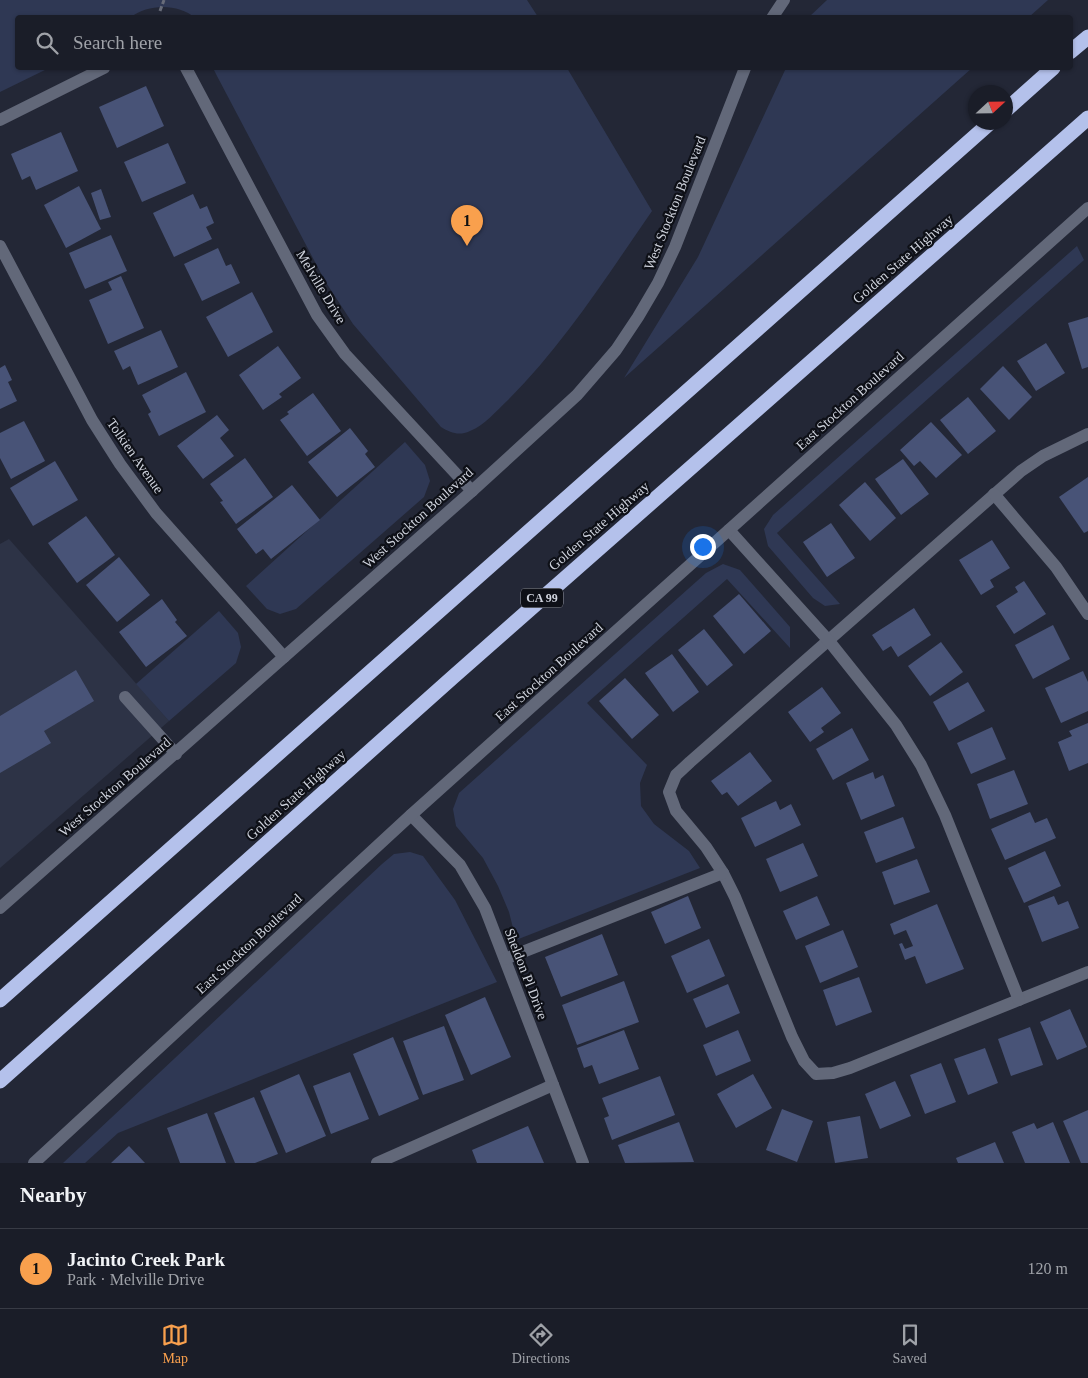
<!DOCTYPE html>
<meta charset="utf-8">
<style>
body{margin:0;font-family:Georgia,serif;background:#272a34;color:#f1f3f6}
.compass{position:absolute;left:968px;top:85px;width:45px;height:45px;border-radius:50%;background:#1a1d28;box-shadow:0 1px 4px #0004;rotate:68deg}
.you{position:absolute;left:702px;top:546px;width:18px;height:18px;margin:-12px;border:4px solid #fff;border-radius:50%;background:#1a73e8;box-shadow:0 0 0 8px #1a73e833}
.badge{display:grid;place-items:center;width:32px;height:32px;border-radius:50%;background:#f9a04d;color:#111;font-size:16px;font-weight:700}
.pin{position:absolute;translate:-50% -41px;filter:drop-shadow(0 1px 2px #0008)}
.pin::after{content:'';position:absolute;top:26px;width:18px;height:15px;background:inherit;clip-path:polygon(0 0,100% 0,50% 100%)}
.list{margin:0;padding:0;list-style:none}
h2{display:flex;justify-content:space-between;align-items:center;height:65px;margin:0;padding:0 20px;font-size:21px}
h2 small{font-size:16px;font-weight:400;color:#9fa2a8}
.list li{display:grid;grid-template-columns:32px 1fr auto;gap:15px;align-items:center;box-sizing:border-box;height:80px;padding:0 20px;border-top:1px solid #383b45}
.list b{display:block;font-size:19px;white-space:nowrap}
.list p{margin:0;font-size:16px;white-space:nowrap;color:#9fa2a8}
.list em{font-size:16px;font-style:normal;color:#9fa2a8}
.icon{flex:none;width:28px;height:28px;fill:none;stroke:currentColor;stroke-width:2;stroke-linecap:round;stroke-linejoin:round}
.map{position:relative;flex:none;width:1088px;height:1163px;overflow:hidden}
.search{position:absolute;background:#1a1d28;box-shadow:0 1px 4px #0004;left:15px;right:15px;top:15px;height:55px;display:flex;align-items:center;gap:12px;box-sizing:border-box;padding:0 18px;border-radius:5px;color:#9fa2a8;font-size:19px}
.sheet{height:145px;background:#1a1d28}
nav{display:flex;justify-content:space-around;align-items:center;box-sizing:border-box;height:70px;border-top:1px solid #383b45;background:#1a1d28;font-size:14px;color:#9fa2a8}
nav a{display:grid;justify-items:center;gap:2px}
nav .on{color:#f9a04d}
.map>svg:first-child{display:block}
.built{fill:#2d3346}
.green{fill:#2f3854}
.building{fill:#485377}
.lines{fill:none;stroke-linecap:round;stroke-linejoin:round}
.path{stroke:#686c79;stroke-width:3;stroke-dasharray:5 2.5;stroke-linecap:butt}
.minor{stroke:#626879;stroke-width:12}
.highway{stroke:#b4c1eb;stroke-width:15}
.labels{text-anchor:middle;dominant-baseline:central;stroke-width:4.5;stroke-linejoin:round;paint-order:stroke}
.shield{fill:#0e1017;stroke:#9598a2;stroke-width:1}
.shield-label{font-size:12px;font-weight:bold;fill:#cfd3dd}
.street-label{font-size:14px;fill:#cfd3dd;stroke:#0e1017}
</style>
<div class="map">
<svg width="1088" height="1163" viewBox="0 0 1088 1163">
<rect width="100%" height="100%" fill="#232736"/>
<polygon class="built" points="9,539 169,721 0,868 0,544"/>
<g class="green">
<path d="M 0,0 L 527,0 L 538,17 L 195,18 C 178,3 148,4 131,17 L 18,18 L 18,68 L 49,68 L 0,92 Z"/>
<polygon points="827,0 1048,0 1029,17 809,17"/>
<path d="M 213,68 L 567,68 L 652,211 C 607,276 564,344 508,400 C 496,411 485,425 470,431 C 459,436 451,433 441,427 L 353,324 L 325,281 L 217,76 Z"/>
<polygon points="786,68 972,68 624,378 698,257"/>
<polygon points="1077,246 1084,260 777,533 840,604 825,606 813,598 768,546 764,529 773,515"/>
<polygon points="405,442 425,465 430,481 424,497 296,609 280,614 267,609 246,586"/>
<polygon points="723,564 740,570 790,627 790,648 727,579 587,703 647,765 640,783 641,806 654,824 689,851 700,868 516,940 509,912 498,886 483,858 456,826 453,809 459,793 706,573"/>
<polygon points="219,611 238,633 241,647 236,663 169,721 136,684"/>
<polygon points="410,852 423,856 455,900 497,982 118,1133 85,1163 63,1163 382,864 394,854"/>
</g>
<g class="building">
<polygon points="146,86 164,126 117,148 99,107"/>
<polygon points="61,132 78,171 36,190 30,176 22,180 11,154"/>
<polygon points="168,143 186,183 142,202 124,162"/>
<polygon points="79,186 101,229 66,248 44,205"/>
<polygon points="101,189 111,217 100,220 91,193"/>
<polygon points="193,194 200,209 207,206 214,223 206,227 212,239 174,257 153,213"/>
<polygon points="111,235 127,271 85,289 69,253"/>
<polygon points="218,248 226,266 231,264 240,283 202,301 184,264"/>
<polygon points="121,276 144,328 108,344 89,300 112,290 108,282"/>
<polygon points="252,292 273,332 228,357 206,317"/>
<polygon points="1088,317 1088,367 1082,369 1068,323"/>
<polygon points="161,330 178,367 138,385 130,366 123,370 114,351"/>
<polygon points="1046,343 1065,373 1036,391 1017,361"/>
<polygon points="278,346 301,378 279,394 282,397 263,410 239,375"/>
<polygon points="5,365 12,380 8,382 17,401 0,409 0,368"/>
<polygon points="1003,366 1032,397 1009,420 980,389"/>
<polygon points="186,372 206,412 159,436 148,414 151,412 142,395"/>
<polygon points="313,393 341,431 307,456 280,420 289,414 287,412"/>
<polygon points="968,397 996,431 968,454 940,420"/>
<polygon points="217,415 229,430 220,438 234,456 203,479 177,446"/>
<polygon points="24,421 45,461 11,479 0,458 0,433"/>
<polygon points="931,422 962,455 936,478 920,461 914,466 900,450"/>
<polygon points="350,428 368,451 365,454 375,467 337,497 308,462"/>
<polygon points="245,458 273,497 236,524 220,502 223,501 210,484"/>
<polygon points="903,459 929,494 901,515 875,479"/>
<polygon points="55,461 78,500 33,526 10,488"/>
<polygon points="1088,477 1088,531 1084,533 1059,497"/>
<polygon points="865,482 896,518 870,541 839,505"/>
<polygon points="292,485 320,520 271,559 263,549 256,554 237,529"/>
<polygon points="86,516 115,555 77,583 48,543"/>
<polygon points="831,523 855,558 827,577 803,542"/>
<polygon points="992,540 1010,568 990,580 994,587 981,595 959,560"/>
<polygon points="119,557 150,595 117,622 86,585"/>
<polygon points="1024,581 1046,614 1014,634 996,606 1018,592 1015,587"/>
<polygon points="739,594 771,631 744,654 713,616"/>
<polygon points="162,599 177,620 175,622 187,636 146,667 119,632"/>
<polygon points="914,608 931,635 898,657 891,646 883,651 872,635"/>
<polygon points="1053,625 1070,659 1033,679 1015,645"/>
<polygon points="704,629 733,665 707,686 678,650"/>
<polygon points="941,642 963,672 930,696 908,666"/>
<polygon points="672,654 699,692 673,712 645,673"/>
<polygon points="76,670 94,701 44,731 51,743 0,773 0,716"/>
<polygon points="1083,671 1088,682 1088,711 1061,723 1045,688"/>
<polygon points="625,678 659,715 632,739 599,701"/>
<polygon points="968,682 985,711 949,731 933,702"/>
<polygon points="822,687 841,713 821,728 824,732 810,742 788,712"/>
<polygon points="1088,723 1088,763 1069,771 1058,742 1072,736 1069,731"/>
<polygon points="992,727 1006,759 971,774 957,743"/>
<polygon points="852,728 869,760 833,780 816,749"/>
<polygon points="750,752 772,781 738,806 727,792 722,795 711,781"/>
<polygon points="1014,770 1028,804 990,819 977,784"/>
<polygon points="873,772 875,779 883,775 895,806 861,820 846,783"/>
<polygon points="776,801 780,810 791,804 801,825 755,847 741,818"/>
<polygon points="1030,812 1035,823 1047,818 1056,838 1005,860 991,829"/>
<polygon points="903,817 915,848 876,863 864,832"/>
<polygon points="803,843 818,876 780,892 766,859"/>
<polygon points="1045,851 1061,886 1024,903 1008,868"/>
<polygon points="917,859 930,892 894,905 882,872"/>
<polygon points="688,896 701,928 665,944 651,912"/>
<polygon points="817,896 830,925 796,940 783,911"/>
<polygon points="1054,896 1058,905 1068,901 1079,928 1042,942 1028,906"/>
<polygon points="937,904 964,969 926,984 915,956 905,960 899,944 902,943 905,949 913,946 906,930 894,935 890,924"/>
<polygon points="843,930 858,967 820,983 805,946"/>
<polygon points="602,934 618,975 561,997 545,957"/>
<polygon points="709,939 725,976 687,993 671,956"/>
<polygon points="859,977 872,1012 836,1026 823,990"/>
<polygon points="624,981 639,1022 577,1045 562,1005"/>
<polygon points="728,984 740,1013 706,1028 693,999"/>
<polygon points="485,997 511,1057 471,1075 445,1015"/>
<polygon points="1070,1009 1087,1047 1057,1060 1040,1022"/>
<polygon points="444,1026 464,1080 423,1095 403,1041"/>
<polygon points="1030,1027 1043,1065 1011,1076 998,1039"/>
<polygon points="624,1030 639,1069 599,1084 592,1065 584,1068 577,1048"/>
<polygon points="738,1030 751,1061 716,1076 703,1045"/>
<polygon points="393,1037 419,1099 379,1116 353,1054"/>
<polygon points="985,1048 998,1083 968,1095 954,1059"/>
<polygon points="941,1063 956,1102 925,1114 910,1075"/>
<polygon points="350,1072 369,1119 331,1134 313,1086"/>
<polygon points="299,1074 326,1136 286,1153 260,1091"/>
<polygon points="753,1074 772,1108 736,1128 717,1094"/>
<polygon points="660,1076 675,1115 612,1140 604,1118 609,1116 602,1098"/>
<polygon points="895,1081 911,1116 880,1129 865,1094"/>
<polygon points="254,1097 278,1154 255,1163 235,1163 214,1113"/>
<polygon points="782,1109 813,1121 797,1162 766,1150"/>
<polygon points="1088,1110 1088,1163 1081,1163 1063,1121"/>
<polygon points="207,1113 226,1163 180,1163 167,1128"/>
<polygon points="860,1116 868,1158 835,1163 827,1122"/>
<polygon points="679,1122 694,1162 625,1163 618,1145"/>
<polygon points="1053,1122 1070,1163 1025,1163 1012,1132 1034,1123 1037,1129"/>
<polygon points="528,1126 544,1163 477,1163 472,1150"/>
<polygon points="995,1142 1004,1163 958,1163 956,1158"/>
<polygon points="129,1146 145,1163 111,1163"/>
</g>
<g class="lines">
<polyline class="path" points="160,11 164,0"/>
<g class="minor">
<polyline points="772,18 784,0"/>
<polyline points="186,68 317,315 345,354 472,491"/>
<polyline points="0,120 104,68"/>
<polyline points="0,246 92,420 120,464 156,513 284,657"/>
<polyline points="1088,434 1043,456 1021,471 690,762 676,775 669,792 676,811 706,847 723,873 735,897 792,1037 804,1061 816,1074 833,1073 850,1068 1088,972"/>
<polyline points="994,494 1056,567 1088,614"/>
<polyline points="729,530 829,641 896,725 921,765 945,815 1019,1000"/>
<polyline points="125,697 176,754"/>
<polyline points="411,815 460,865 485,908 583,1163"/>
<polyline points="0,908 472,491 577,395 616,350 638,317 658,283 675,247 745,68"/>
<polyline points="505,959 723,873"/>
<polyline points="34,1163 411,815 1088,208"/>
<polyline points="377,1163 553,1085"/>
</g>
<g class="highway">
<polyline points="1070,52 1088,37"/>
<polyline points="1006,110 1053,68"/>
<polyline points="0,1000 991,122"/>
<polyline points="0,1081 453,677 1088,118"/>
</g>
</g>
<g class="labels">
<rect class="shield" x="521" y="588.5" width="42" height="19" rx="4"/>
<g class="shield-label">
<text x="542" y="598">CA 99</text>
</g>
<g class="street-label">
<text transform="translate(675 203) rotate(-68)">West Stockton Boulevard</text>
<text transform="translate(903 259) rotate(-41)">Golden State Highway</text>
<text transform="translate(321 287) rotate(59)">Melville Drive</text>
<text transform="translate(850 401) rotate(-42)">East Stockton Boulevard</text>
<text transform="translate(135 456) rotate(55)">Tolkien Avenue</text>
<text transform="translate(418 518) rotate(-42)">West Stockton Boulevard</text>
<text transform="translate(599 526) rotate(-41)">Golden State Highway</text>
<text transform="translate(549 672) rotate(-42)">East Stockton Boulevard</text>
<text transform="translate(115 787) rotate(-41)">West Stockton Boulevard</text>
<text transform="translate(296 795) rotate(-42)">Golden State Highway</text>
<text transform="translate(249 944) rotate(-43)">East Stockton Boulevard</text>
<text transform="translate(526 974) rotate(69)">Sheldon Pl Drive</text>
</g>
</g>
</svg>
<svg class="compass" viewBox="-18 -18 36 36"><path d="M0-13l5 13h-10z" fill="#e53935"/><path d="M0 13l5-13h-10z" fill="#9fa2a8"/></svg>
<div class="you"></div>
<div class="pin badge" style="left:467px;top:246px">1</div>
<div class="search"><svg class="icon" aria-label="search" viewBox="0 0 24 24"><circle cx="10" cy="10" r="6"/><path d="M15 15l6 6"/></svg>Search here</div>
</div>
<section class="sheet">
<h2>Nearby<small></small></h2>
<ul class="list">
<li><span class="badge">1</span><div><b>Jacinto Creek Park</b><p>Park · Melville Drive</p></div><em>120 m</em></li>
</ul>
</section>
<nav>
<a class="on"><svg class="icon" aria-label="map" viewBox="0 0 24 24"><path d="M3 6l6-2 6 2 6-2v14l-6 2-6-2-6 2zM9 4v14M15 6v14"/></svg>Map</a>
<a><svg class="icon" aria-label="directions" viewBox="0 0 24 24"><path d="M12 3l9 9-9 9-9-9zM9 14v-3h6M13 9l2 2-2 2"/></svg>Directions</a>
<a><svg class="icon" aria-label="saved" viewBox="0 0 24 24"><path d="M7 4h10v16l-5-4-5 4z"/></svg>Saved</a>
</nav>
